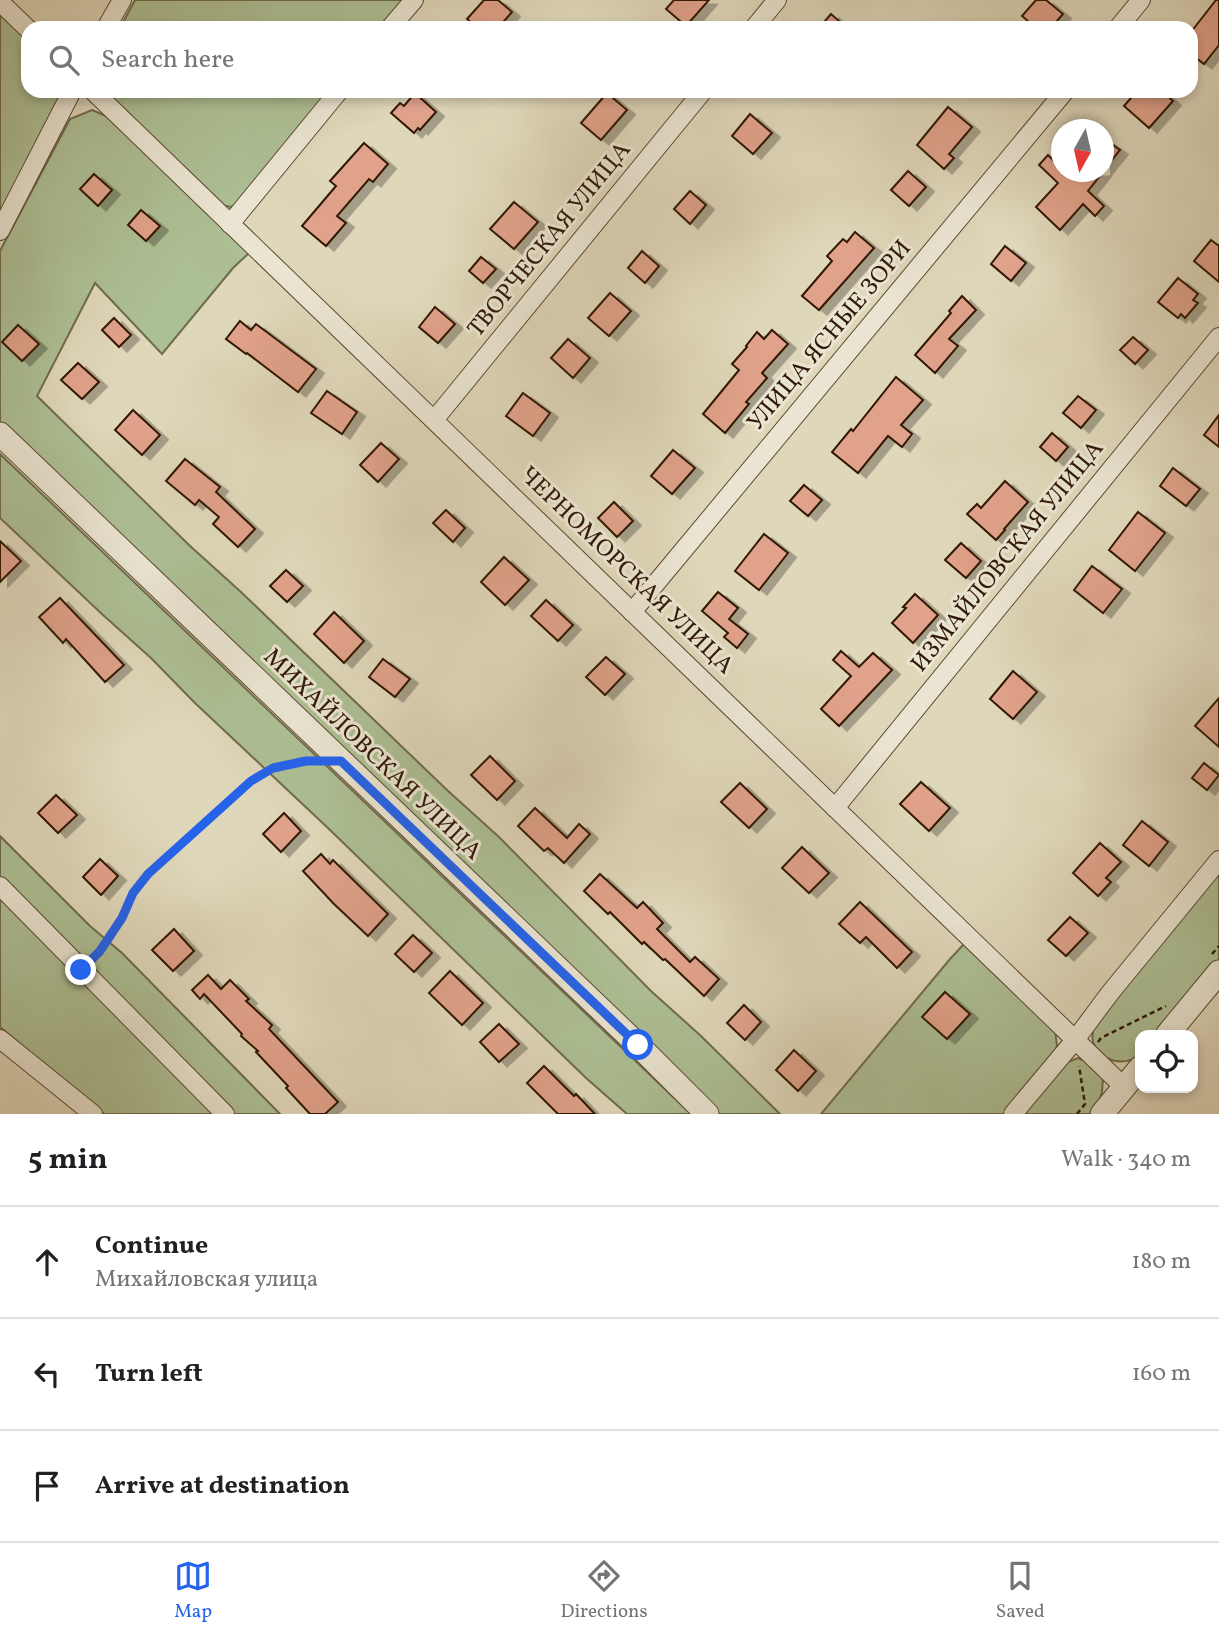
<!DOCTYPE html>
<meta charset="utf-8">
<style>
body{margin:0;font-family:Vollkorn,serif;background:#f2f2f2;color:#202124}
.controls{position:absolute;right:21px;bottom:21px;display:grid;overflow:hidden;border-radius:14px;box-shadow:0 4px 10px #0003}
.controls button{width:63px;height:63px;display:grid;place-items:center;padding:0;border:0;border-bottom:2px solid #e0e0e0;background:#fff;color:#202124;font:35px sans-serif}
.compass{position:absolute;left:1051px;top:119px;width:63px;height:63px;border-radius:50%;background:#fff;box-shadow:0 4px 10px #0003;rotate:188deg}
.stop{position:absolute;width:21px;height:21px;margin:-16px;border:5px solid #2563eb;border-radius:50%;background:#fff}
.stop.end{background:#2563eb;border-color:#fff;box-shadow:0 2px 7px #0008}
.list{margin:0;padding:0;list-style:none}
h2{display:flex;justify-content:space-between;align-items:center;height:91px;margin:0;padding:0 28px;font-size:30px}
h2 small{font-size:23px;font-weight:400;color:#757577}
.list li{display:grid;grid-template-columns:46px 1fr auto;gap:21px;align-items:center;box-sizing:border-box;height:112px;padding:0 28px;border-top:2px solid #e0e0e0}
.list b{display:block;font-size:26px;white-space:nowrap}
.list p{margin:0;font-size:23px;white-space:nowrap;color:#757577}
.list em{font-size:23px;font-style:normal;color:#757577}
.icon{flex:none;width:38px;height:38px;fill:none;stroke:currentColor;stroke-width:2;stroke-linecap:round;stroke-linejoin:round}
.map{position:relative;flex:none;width:1219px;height:1114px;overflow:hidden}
.search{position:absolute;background:#fff;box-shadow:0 4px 10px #0003;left:21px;right:21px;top:21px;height:77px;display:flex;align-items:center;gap:18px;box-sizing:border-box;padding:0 24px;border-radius:21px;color:#757577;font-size:26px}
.sheet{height:427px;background:#fff}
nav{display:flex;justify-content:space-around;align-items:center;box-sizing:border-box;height:98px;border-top:2px solid #e0e0e0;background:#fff;font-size:19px;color:#757577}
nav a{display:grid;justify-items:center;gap:4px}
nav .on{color:#2563eb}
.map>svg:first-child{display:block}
.green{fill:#adbf94;stroke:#6f6c4c;stroke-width:2}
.building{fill:#e0a28a;stroke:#311905;stroke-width:2;filter:url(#shadow)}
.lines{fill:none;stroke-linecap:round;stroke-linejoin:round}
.minor-casing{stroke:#5c4832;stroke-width:20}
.tertiary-casing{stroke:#5c4832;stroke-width:25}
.path{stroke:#311905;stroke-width:2.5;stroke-dasharray:5 3.5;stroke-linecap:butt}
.minor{stroke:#eae5d2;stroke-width:18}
.tertiary{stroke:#eae5d2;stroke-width:23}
.route{stroke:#2563eb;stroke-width:9}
.labels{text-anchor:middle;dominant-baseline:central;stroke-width:6;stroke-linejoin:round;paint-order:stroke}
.street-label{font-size:24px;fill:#311905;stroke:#eae5d2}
</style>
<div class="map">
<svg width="1219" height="1114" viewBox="0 0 1219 1114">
<defs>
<filter id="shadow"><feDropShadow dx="8" dy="4.5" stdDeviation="0" flood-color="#0004"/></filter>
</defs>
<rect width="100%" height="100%" fill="#dfd7ba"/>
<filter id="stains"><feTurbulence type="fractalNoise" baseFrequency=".00286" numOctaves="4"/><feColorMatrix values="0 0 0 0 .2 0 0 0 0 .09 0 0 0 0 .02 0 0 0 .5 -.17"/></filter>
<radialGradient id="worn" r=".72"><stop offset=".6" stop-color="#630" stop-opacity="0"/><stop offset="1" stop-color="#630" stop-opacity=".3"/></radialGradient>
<g class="green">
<polygon points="135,0 406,0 383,28 120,28"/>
<polygon points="0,13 28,40 28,91 61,91 58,104 0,213"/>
<polygon points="103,91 332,91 242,200 231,207 216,204"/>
<polygon points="92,110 111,118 250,252 233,268 162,354 95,283 37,396 189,545 241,592 447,790 499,837 651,991 701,1036 780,1114 719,1114 0,423 0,251 70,119"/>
<polygon points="0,454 691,1114 627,1114 586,1078 329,829 195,703 151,658 103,615 0,518"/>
<polygon points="0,836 90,926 122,953 280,1114 104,1114 0,1027"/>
<path d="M 1219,870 L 1219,961 L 1159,1035 L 1140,1035 L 1140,1055 C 1124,1067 1100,1062 1093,1042 C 1091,1035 1094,1026 1095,1019 Z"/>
<polygon points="965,943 1055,1030 1057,1046 1053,1056 1004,1114 821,1114 950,959"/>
<polygon points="1078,1058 1090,1063 1103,1078 1102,1092 1095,1114 1021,1114 1065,1063"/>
</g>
<g class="building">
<polygon points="484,0 498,0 512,12 498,28 478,28 467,19"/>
<polygon points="674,0 709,0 686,26 666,9"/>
<polygon points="1036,0 1046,0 1063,14 1051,28 1036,28 1022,16"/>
<polygon points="1216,0 1219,0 1219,45 1204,64 1191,54 1191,32"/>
<polygon points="831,14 847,28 819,28"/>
<polygon points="1137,91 1162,91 1173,101 1149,128 1124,106"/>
<polygon points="415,93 436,112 420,130 418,128 414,133 391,113 400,103 404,106"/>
<polygon points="607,93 627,110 601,140 581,123"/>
<polygon points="948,107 972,127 949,154 954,158 944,169 917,145"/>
<polygon points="750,114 772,133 753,154 732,136"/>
<polygon points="1103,138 1120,150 1103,171"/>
<polygon points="364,143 388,164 373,182 369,179 337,216 346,223 326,246 302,226 336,186 330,181"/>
<polygon points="1048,155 1061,168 1061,172 1067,173 1069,172 1103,172 1088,191 1104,206 1095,216 1083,204 1060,230 1036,207 1058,183 1039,165"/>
<polygon points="908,171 926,187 909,206 891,190"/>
<polygon points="94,174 112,190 98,206 80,189"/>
<polygon points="690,191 706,205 690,224 674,209"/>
<polygon points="514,202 538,222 514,249 490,229"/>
<polygon points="141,210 160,226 146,241 128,225"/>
<polygon points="855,232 874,248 819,310 802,296 832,261 827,256 843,239 847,242"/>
<polygon points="1211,240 1219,246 1219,282 1194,261"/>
<polygon points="1005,246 1026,263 1011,281 991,264"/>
<polygon points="642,251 659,266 645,283 628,268"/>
<polygon points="481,257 496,269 483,283 469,271"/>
<polygon points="1178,278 1198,294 1193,300 1198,303 1185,318 1181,314 1178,318 1158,302"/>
<polygon points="610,293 631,311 609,336 588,318"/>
<polygon points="962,296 976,310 949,339 958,346 935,373 915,355 951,313 949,311"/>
<polygon points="435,307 455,324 438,343 419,327"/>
<polygon points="114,318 131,335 119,347 102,330"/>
<polygon points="240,321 251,330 256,324 316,369 298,392 247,353 246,354 226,339"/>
<polygon points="18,325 39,344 22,361 2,342"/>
<polygon points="772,330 788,344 762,373 767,378 746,402 749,404 725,433 703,414 739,370 732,364 747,347 746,346 757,332 764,339"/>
<polygon points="1133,337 1148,350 1135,364 1120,350"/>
<polygon points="568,339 590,358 573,378 551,358"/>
<polygon points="78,363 99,382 82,399 61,380"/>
<polygon points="896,377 923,400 901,425 912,434 902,447 888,436 858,473 832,452 851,429 853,431"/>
<polygon points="327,391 357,412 342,434 311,413"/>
<polygon points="523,393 550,413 533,436 506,416"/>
<polygon points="1078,396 1096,410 1081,428 1063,413"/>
<polygon points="133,410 160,435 142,455 115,430"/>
<polygon points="1219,415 1219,447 1204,435"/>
<polygon points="1052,433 1068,447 1056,461 1040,447"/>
<polygon points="381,443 399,459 378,482 360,465"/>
<polygon points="673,450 695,468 672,494 651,476"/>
<polygon points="185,459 220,487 216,492 255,529 238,547 213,524 219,517 199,500 195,505 166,481"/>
<polygon points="1173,468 1200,489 1186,506 1160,486"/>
<polygon points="1005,481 1028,502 1004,529 1005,530 996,540 967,514 977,504 981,508"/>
<polygon points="804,485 822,500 808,516 790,501"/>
<polygon points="614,502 633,521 617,537 598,518"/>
<polygon points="446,510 465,528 453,542 433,523"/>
<polygon points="1138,512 1165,533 1135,571 1109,550"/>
<polygon points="764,534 788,553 759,590 735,571"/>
<polygon points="0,541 21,561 0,582"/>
<polygon points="961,543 981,561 966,578 945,560"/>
<polygon points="504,557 529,580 505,605 481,582"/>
<polygon points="1092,566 1122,589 1103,613 1074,590"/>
<polygon points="286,570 303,586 287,602 270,586"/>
<polygon points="718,592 738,608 729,619 748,634 737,648 724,637 728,633 702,611"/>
<polygon points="915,594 938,615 913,643 892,623 906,608 903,607"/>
<polygon points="60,598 124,665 105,682 66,639 63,643 39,617"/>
<polygon points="546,600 573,625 558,641 531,616"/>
<polygon points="334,612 364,641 344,663 314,634"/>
<polygon points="841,651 859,667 873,653 892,670 839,726 821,709 851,676 833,660"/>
<polygon points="606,657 625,674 605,695 586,677"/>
<polygon points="383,659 410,679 395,697 369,677"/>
<polygon points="1013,671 1037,692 1013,719 990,699"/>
<polygon points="1219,698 1219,747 1195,726"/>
<polygon points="490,756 515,781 497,800 471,775"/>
<polygon points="1204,763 1219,775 1207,790 1192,778"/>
<polygon points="921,782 950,808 929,831 900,804"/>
<polygon points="740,783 767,809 749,828 721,802"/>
<polygon points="56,795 77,815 58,833 38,813"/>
<polygon points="535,808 567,838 579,824 590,834 564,863 548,848 544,851 518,826"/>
<polygon points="284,813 301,831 281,852 263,834"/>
<polygon points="1142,821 1168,842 1149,866 1123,845"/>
<polygon points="1100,843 1121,862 1106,878 1111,882 1098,896 1073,873"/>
<polygon points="802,847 829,873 809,893 782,868"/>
<polygon points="321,854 330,864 333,860 388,914 368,936 334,904 303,871"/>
<polygon points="100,859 118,876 101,895 83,877"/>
<polygon points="600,874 637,908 643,902 663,923 657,929 690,962 695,957 719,979 704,996 665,959 663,960 644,942 642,944 610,912 608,914 584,891"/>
<polygon points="860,902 912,952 897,968 866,937 860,943 839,924"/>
<polygon points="1070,917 1088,933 1066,956 1048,940"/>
<polygon points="174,929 194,951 173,971 152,950"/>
<polygon points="413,935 432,953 414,972 395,954"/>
<polygon points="450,971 483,1003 462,1025 429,993"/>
<polygon points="208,975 221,989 230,980 249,999 246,1001 272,1025 269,1029 338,1102 325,1114 310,1114 286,1088 288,1086 256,1052 258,1051 241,1036 242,1034 204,994 200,999 192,990"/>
<polygon points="945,992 970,1014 947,1039 922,1017"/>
<polygon points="744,1005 761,1022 745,1040 727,1023"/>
<polygon points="499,1024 519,1044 499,1062 480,1042"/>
<polygon points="794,1050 816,1071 798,1091 776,1070"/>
<polygon points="544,1066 574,1096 576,1094 595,1114 558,1114 527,1083"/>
</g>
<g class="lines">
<defs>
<g id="minor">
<polyline points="0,2 28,29"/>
<polyline points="106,28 122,0"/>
<polyline points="390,28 414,0"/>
<polyline points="754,28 777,0"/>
<polyline points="1118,28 1141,0"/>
<polyline points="93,91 1124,1087"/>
<polyline points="230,224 339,91"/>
<polyline points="0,231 72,91"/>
<polyline points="434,420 703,91"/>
<polyline points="632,612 1065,91"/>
<polyline points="835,808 1219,337"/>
<polyline points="0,886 225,1114"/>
<polyline points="0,1039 93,1114"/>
<polyline points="1013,1114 1075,1040 1110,993 1219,860"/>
</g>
<g id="tertiary">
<polyline points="0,434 638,1045 707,1114"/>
<polyline points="1167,1035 1219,972"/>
<polyline points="1102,1114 1140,1068"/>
</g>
</defs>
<use href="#minor" class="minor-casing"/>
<use href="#tertiary" class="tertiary-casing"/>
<g class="path">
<polyline points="1212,954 1219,946"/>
<polyline points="93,957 99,951 122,918 133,893 148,874 251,781 273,768 312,761"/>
<polyline points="1098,1042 1101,1038 1166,1006"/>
<polyline points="1077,1114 1085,1104 1079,1066"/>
</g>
<use href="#minor" class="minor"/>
<use href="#tertiary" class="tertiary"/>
</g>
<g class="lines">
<polyline class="route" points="81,970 100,951 122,918 133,893 148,874 251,781 273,768 306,761 341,761 638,1045"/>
</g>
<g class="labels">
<g class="street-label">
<text transform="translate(550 240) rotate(-51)">ТВОРЧЕСКАЯ УЛИЦА</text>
<text transform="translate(830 336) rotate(-50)">УЛИЦА ЯСНЫЕ ЗОРИ</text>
<text transform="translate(1008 557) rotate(-51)">ИЗМАЙЛОВСКАЯ УЛИЦА</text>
<text transform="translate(626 571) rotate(44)">ЧЕРНОМОРСКАЯ УЛИЦА</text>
<text transform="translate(372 755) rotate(44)">МИХАЙЛОВСКАЯ УЛИЦА</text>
</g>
</g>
<rect width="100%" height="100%" filter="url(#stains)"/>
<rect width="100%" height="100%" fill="url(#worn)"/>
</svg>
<div class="controls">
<button><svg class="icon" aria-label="locate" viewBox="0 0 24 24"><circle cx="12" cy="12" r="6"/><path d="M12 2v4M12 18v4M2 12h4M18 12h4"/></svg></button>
</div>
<svg class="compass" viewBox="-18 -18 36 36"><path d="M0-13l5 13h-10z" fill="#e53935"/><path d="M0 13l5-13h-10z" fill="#757577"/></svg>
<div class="stop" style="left:638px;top:1045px"></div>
<div class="stop end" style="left:81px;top:970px"></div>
<div class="search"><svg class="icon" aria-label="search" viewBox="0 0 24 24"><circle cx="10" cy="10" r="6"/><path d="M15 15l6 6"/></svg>Search here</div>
</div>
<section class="sheet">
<h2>5 min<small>Walk · 340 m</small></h2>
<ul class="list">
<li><svg class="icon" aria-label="ahead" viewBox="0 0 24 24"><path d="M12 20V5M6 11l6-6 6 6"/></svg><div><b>Continue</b><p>Михайловская улица</p></div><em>180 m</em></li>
<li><svg class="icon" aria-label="left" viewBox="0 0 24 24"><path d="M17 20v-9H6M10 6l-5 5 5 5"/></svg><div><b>Turn left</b></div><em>160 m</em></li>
<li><svg class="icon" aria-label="arrive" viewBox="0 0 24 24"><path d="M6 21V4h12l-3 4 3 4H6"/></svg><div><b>Arrive at destination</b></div></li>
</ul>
</section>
<nav>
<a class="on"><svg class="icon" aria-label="map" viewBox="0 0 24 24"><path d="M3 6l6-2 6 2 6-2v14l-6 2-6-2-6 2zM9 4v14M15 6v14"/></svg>Map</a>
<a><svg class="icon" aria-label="directions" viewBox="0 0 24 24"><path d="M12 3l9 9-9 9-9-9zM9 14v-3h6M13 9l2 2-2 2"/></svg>Directions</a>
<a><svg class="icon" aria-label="saved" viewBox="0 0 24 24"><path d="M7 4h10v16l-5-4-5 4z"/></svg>Saved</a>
</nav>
